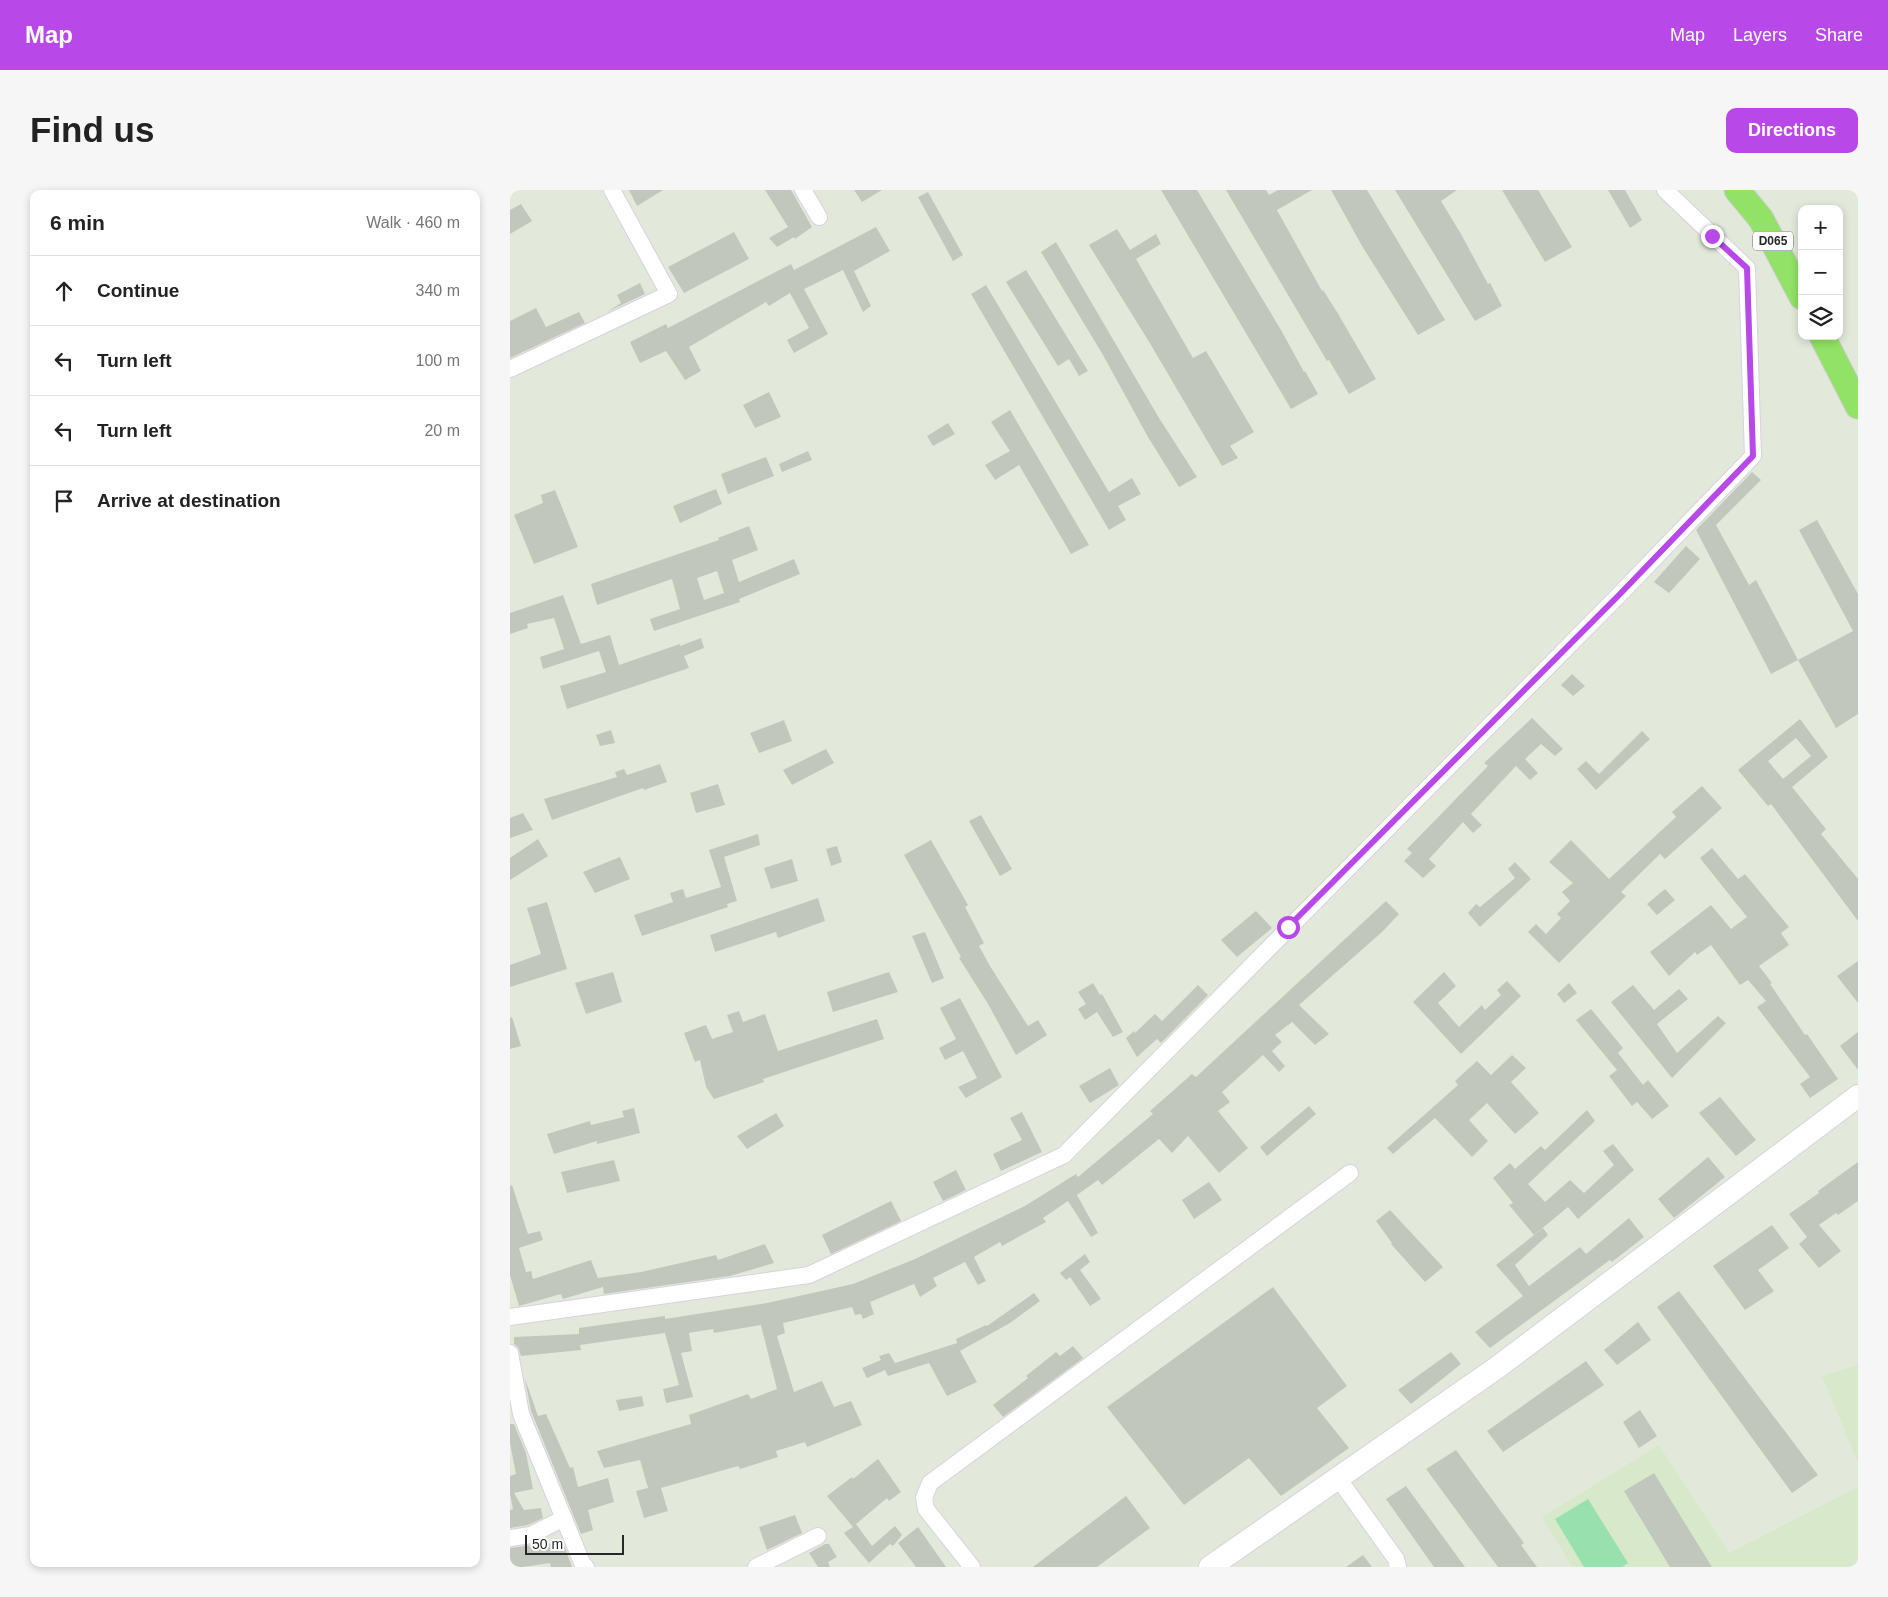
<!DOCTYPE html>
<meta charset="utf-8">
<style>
body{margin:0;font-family:Helvetica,sans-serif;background:#f6f6f6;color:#222}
.controls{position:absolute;right:15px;top:15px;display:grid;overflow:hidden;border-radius:10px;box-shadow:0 2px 8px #0003}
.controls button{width:45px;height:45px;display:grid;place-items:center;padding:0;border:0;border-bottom:1px solid #e0e0e0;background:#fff;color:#222;font:25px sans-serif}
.scale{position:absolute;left:15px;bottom:12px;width:99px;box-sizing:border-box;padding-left:5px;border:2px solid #272727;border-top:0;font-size:14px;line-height:18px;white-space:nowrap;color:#272727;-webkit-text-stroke:4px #fff;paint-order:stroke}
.stop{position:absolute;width:15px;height:15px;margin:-11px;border:4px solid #b848e7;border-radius:50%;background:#fff}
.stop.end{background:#b848e7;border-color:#fff;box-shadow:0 1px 5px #0008}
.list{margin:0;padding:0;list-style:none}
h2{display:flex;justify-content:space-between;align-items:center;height:65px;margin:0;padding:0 20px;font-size:21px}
h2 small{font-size:16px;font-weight:400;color:#767676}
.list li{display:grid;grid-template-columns:32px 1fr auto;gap:15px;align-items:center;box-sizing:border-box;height:70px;padding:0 20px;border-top:1px solid #e0e0e0}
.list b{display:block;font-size:19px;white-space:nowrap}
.list em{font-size:16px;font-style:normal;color:#767676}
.icon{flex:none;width:28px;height:28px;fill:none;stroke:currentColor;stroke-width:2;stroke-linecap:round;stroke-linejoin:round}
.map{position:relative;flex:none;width:1348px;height:1377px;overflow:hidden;border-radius:10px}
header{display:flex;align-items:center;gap:30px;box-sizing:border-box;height:70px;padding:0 25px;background:#b848e7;color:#fff}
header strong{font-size:24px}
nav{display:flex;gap:28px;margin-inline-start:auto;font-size:18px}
.intro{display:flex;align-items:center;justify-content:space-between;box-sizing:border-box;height:120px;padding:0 30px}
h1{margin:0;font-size:35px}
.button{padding:12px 22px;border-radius:10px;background:#b848e7;color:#fff;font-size:18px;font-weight:700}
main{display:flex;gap:30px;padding:0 30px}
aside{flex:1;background:#fff;border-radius:10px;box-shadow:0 2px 8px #0003}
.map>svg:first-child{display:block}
.education{fill:#d8e9cb}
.pitch{fill:#98e1ae}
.building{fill:#c2c7bd;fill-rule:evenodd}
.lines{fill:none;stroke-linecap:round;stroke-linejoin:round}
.street-casing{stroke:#dad0df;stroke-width:18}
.secondary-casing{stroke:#dad0df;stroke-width:24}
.primary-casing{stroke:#cbcbcb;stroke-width:27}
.street{stroke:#fff;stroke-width:16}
.secondary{stroke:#fff;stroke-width:22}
.primary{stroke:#91e266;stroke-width:25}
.route{stroke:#b848e7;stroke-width:6}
.labels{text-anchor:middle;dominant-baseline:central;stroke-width:4.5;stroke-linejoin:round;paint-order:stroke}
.shield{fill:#fff;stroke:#686868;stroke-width:1}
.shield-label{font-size:12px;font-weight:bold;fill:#272727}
</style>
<header>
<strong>Map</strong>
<nav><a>Map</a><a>Layers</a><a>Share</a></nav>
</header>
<div class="intro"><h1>Find us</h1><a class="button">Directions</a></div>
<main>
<aside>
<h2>6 min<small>Walk · 460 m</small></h2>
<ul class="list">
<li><svg class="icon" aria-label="ahead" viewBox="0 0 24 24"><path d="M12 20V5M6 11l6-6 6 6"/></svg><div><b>Continue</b></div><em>340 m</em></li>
<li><svg class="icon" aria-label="left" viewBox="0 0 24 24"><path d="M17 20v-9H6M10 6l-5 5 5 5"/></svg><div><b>Turn left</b></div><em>100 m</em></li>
<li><svg class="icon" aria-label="left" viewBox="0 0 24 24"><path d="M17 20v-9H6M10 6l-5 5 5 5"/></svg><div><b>Turn left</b></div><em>20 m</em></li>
<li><svg class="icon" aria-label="arrive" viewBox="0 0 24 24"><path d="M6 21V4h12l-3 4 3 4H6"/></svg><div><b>Arrive at destination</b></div></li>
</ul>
</aside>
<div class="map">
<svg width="1348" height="1377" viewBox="0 0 1348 1377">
<rect width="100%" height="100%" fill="#e2e9da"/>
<g class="education">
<polygon points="1348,1175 1348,1273 1312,1186"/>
<polygon points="1149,1255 1219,1363 1348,1297 1348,1377 1062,1377 1032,1327"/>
</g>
<polygon class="pitch" points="1078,1309 1118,1373 1112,1377 1074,1377 1045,1329"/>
<g class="building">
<polygon points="119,0 153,0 127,16"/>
<polygon points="255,0 281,0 302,37 285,49 284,47 267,57 259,48 278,37"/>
<polygon points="344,0 372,0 352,12"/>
<polygon points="651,0 687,0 771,140 794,182 795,181 808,204 781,219"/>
<polygon points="716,0 756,0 759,5 768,0 802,0 767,20 812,101 813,100 827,122 866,189 839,204 819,170 817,171"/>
<polygon points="821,0 857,0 935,130 908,145 852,56"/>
<polygon points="885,0 947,0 931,11 951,44 978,94 980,93 992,116 965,131"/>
<polygon points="992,0 1028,0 1062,57 1035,72"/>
<polygon points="1098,0 1115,0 1132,30 1120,38"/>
<polygon points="418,2 453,65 443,71 408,7"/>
<polygon points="11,14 22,31 0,44 0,20"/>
<polygon points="366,37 380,61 344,81 361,116 353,122 333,80 294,99 318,144 284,163 277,150 299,138 280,103 259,116 256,112 179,157 191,181 175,190 156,161 130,173 120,152 156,134 158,138 281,74 284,80"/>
<polygon points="607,39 620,60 646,44 651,54 626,69 683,168 696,161 744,242 720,256 728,268 712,276 641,155 579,55"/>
<polygon points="224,42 239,69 174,103 158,77"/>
<polygon points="546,52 649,228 687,287 669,297 638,247 593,165 531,62"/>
<polygon points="516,80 578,181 569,186 559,169 548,176 496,92"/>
<polygon points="130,93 135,104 97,122 111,113 107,105"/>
<polygon points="476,95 599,302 622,288 631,304 608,316 616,330 599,340 461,104"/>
<polygon points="26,118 36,137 69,122 75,133 0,168 0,131"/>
<polygon points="259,202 271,227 245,238 233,215"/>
<polygon points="500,220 579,355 561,364 509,275 485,290 475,275 500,261 481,232"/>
<polygon points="438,233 445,244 423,256 417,246"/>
<polygon points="298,261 302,270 272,282 269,274"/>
<polygon points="256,267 264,286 218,304 211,284"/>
<polygon points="1242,282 1251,290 1206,335 1239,395 1246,390 1288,470 1261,484 1186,340"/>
<polygon points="206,299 212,314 170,333 163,316"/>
<polygon points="45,300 68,357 24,374 4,325 33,313 31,305"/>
<polygon points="1307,330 1348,404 1348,524 1326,538 1288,470 1343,441 1289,340"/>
<path d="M 239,336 L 248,360 L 222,370 L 229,392 L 284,369 L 290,384 L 229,409 L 230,412 L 144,441 L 140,429 L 170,419 L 162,389 L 87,415 L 81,394 L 209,350 L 208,348 ZM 207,381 L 214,403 L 194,410 L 187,388 Z"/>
<polygon points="1176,356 1190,369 1159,403 1144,392"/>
<polygon points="53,405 71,454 100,445 109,475 170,454 170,456 191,448 194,458 174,466 179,478 57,519 50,496 96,482 89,461 33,479 30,467 54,459 44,428 17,434 18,438 0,444 0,423"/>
<polygon points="1062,484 1075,496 1063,506 1051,495"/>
<polygon points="1022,528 1053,559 1045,566 1031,554 1015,569 1028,583 1020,590 1006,576 961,624 972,635 963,643 953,632 919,669 926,676 913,688 894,671 902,663 897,659 978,576 974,573"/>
<path d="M 1290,529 L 1318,567 L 1282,597 L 1316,639 L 1311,644 L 1348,689 L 1348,731 L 1261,614 L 1258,616 L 1228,580 ZM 1286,548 L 1301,566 L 1273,589 L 1258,571 Z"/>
<polygon points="274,530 282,551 249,563 240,543"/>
<polygon points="101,540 105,553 90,556 86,545"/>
<polygon points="1132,541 1140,549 1086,600 1067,579 1076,571 1089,584"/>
<polygon points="316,559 324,573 282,595 273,580"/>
<polygon points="150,574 157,592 134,600 133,598 42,630 34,609 107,587 105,582 114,579 117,585"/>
<polygon points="208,594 215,615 186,623 180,603"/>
<polygon points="1192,596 1212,618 1155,669 1150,664 1111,702 1116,706 1049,773 1018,742 1026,734 1036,744 1051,728 1047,724 1060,711 1052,702 1063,693 1039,672 1061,650 1099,689 1166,627 1162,622"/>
<polygon points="13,623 23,640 0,648 0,628"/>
<polygon points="471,625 502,679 490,686 459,631"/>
<polygon points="248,644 250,655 214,667 227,711 217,714 218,717 132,746 124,725 163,712 160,703 173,699 176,708 211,697 199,660"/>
<polygon points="28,649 38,666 0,690 0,668"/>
<polygon points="421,650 458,715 455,717 474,753 469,756 480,776 518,836 528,830 537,845 506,865 478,814 449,768 451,767 394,665"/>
<polygon points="327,656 332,672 321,676 316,659"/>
<polygon points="1202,658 1228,689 1235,684 1279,737 1271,743 1279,755 1249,776 1262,793 1260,794 1295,845 1297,844 1328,889 1300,908 1290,894 1300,887 1247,817 1256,811 1238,790 1230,795 1201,755 1187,765 1185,762 1159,786 1140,762 1201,715 1221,739 1237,727 1190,668"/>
<polygon points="110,667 120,689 85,703 73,682"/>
<polygon points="282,669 288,691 261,699 254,678"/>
<polygon points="1005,672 1021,689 970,737 958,723 966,714 970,717 1005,688 998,679"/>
<polygon points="1155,699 1165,710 1147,725 1137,714"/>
<polygon points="308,708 315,731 268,748 266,742 205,762 200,745"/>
<polygon points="876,711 889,724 872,742 789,815 819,844 805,855 782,832 765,845 772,852 762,861 775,876 769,882 753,865 712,902 720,912 708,921 738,958 709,983 678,946 662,963 649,949 592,995 588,990 567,1005 588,1043 581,1047 558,1011 533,1028 536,1032 492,1056 490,1052 464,1067 476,1091 468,1095 455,1072 423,1088 427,1096 410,1107 404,1094 360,1112 364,1124 353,1129 351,1124 345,1125 342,1117 273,1133 275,1143 267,1146 284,1202 312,1191 324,1217 341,1211 352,1235 297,1257 295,1252 266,1261 268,1267 230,1279 228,1276 151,1298 158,1321 134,1328 126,1301 138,1298 130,1270 94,1278 87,1261 181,1234 179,1225 238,1204 241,1209 267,1199 251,1135 204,1143 203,1139 179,1143 182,1161 171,1163 183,1207 156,1213 153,1199 169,1195 155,1143 70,1155 71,1160 11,1166 8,1157 4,1154 4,1147 69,1144 69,1138 155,1126 155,1129 257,1113 343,1094 405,1069 515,1016 566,984 568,987 643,924 640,921 682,884 686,887"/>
<polygon points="37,712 57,779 0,797 0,775 31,764 17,718"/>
<polygon points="746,721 762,738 727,767 711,750"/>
<polygon points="415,742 434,788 422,793 402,746"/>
<polygon points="1348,771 1348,813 1327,786"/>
<polygon points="103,782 112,812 76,824 65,793"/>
<polygon points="379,782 388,802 323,822 317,802"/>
<polygon points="934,782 946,796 928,813 949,837 972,815 975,820 991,805 987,800 997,791 1011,806 951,864 903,812"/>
<polygon points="583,793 590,805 592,804 613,842 603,847 587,822 575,830 568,819 576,814 568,802"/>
<polygon points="1059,793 1067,803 1054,813 1047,804"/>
<polygon points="688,795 698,805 651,853 647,849 627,867 616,848 624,841 625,843 645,824 652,831"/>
<polygon points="1123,795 1144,820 1169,799 1178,809 1147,834 1167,863 1208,826 1216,833 1162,888 1101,812"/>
<polygon points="450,808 492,887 456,908 448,897 467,888 453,861 435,870 429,858 446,849 430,818"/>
<polygon points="1081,819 1113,858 1108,863 1133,895 1138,890 1159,916 1142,929 1127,912 1122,916 1099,886 1107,880 1066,830"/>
<polygon points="229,821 233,832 255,824 268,861 367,829 374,849 253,889 254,892 204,909 196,897 190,870 185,872 174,843 196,835 202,849 223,842 217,825"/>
<polygon points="2,827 11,856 0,859 0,828"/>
<polygon points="1348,842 1348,880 1330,856"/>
<polygon points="1002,865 1016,878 1001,892 1029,923 1005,944 977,913 959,930 978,951 962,967 925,928 883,964 877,958 948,895 945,891 967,871 981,885"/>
<polygon points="600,878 609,895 580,913 569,896"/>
<polygon points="1210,907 1246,950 1226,966 1189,923"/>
<polygon points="799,916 806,924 757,966 750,957"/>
<polygon points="124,918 130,943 87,954 87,951 44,964 37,944 80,931 81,935 114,927 112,921"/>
<polygon points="1077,920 1085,931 1018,994 1035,1012 1060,990 1074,1003 1104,975 1093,961 1103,954 1124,980 1068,1029 1058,1017 1024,1045 999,1015 1003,1013 983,988 1000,973 1005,979 1031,956 1035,960"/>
<polygon points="512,922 532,962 491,981 483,964 512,950 500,928"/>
<polygon points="266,923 274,936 237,959 227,946"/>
<polygon points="1198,967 1215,987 1164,1028 1148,1009"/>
<polygon points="104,970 110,991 57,1003 51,982"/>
<polygon points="1348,972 1348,1011 1328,1025 1326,1023 1309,1035 1331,1061 1309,1078 1289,1054 1297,1047 1279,1024 1309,1003 1308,1001"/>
<polygon points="446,980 456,1000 433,1011 423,992"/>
<polygon points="699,992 712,1010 684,1029 672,1010"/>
<polygon points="2,995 18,1044 30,1041 33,1050 9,1058 16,1082 21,1081 23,1089 81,1070 88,1088 131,1082 206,1065 208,1070 255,1054 264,1073 220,1086 94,1104 93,1097 53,1109 51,1104 9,1116 0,1085 0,996"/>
<polygon points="381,1011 391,1031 321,1064 312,1045"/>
<polygon points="880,1020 933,1077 915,1092 881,1054 882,1053 866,1031"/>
<polygon points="1119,1028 1134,1047 1102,1072 1100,1070 980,1158 965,1142 1013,1106 986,1075 1033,1038 1038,1045 1005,1075 1019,1096 1070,1057 1076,1064"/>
<polygon points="1262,1035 1279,1058 1248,1080 1264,1101 1235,1120 1203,1076"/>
<polygon points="575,1064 580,1072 570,1080 591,1109 580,1116 560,1087 556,1090 550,1083"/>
<polygon points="763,1097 837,1196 807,1218 839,1258 771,1306 739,1268 674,1315 597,1217"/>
<polygon points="1169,1101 1308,1285 1282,1303 1147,1117"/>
<polygon points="524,1103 530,1111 500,1133 450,1161 467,1192 437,1206 419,1173 378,1186 375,1180 357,1188 352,1178 371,1170 369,1166 379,1163 385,1173 447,1153 446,1149 476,1135 477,1136"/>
<polygon points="1128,1132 1141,1150 1107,1175 1094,1160"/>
<polygon points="563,1156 573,1168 493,1227 483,1215 518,1188 516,1186 546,1162 550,1166"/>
<polygon points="941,1162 951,1174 901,1214 888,1200"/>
<polygon points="1076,1171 1094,1195 993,1262 977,1241"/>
<polygon points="15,1189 28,1226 36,1224 60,1278 63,1277 68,1297 98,1288 104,1312 78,1320 83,1340 71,1344 21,1221"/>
<polygon points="132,1206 134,1216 109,1221 106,1210"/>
<polygon points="1130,1220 1147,1246 1129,1258 1113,1232"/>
<polygon points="0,1234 4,1234 16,1263 23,1299 4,1303 14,1320 31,1318 33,1328 18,1335 0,1338 0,1320 3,1319 0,1304 0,1286 6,1284 0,1253"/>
<polygon points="946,1260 1014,1353 1011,1355 1027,1377 988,1377 916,1279"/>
<polygon points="368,1269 391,1302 379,1311 377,1308 346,1334 362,1356 385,1336 392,1345 383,1356 380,1354 359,1373 334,1343 343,1337 317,1306 342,1287 343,1289"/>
<polygon points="1144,1283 1202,1377 1160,1377 1114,1301"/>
<polygon points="896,1296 955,1377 924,1377 876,1309"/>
<polygon points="616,1306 640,1338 587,1377 523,1377"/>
<polygon points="285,1325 292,1343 257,1360 249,1337"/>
<polygon points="408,1337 436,1377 406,1377 388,1353"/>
<polygon points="37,1348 38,1354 53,1352 62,1377 41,1377 40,1373 13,1377 0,1377 0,1358 23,1355"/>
<polygon points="315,1354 319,1354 327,1367 318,1372 320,1377 308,1377 299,1363"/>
<polygon points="853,1365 862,1377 836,1377"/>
</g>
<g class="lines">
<defs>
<g id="street">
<polyline points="293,0 309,27"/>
<polyline points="0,179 159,104 102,0"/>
<polyline points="0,1127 299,1085 554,965 1109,405 1243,266 1237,78 1155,0"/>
<polyline points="0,1163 11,1224 73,1375 76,1377"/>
<polyline points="828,1288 886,1369 888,1377"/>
<polyline points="0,1348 21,1345 54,1328"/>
<polyline points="246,1377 308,1346"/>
<polyline points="462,1377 416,1319 414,1308 420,1293 840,983"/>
</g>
<polyline id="secondary" points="700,1377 985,1179 1348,906"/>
<g id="primary">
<polyline points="1227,0 1251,29 1292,107"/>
<polyline points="1312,146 1348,216"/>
</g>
</defs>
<use href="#street" class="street-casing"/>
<use href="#secondary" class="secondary-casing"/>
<use href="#primary" class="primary-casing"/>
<use href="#street" class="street"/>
<use href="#secondary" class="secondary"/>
<use href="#primary" class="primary"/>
</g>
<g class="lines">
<polyline class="route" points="778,737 1109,405 1243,266 1237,78 1202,46"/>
</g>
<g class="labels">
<rect class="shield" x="1243" y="41.5" width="40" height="19" rx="4"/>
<g class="shield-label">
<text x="1263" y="51">D065</text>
</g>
</g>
</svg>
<div class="controls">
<button>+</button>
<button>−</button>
<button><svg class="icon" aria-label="layers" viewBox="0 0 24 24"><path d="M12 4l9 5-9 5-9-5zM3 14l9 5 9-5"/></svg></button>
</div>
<div class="scale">50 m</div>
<div class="stop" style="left:778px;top:737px"></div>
<div class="stop end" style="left:1202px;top:46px"></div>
</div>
</main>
